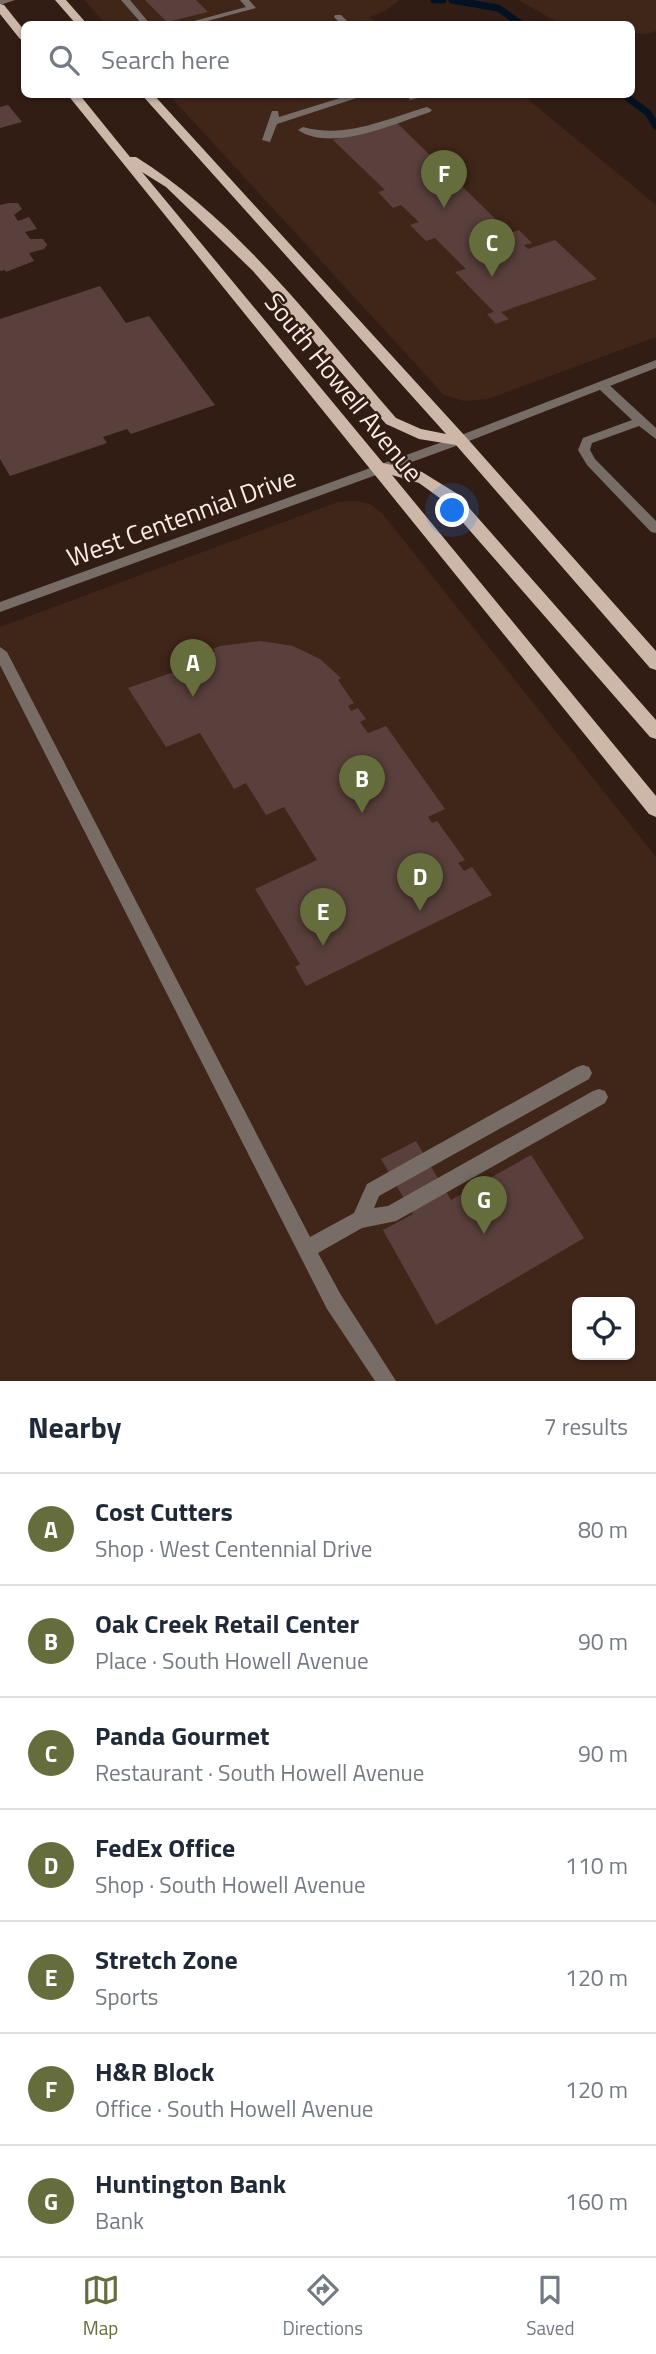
<!DOCTYPE html>
<meta charset="utf-8">
<style>
body{margin:0;font-family:"Titillium Web",sans-serif;background:#f6f6f7;color:#1f2937}
.controls{position:absolute;right:21px;bottom:21px;display:grid;overflow:hidden;border-radius:10px;box-shadow:0 2px 5px #0004}
.controls button{width:63px;height:63px;display:grid;place-items:center;padding:0;border:0;border-bottom:2px solid #e0e1e3;background:#fff;color:#1f2937;font:35px sans-serif}
.you{position:absolute;left:453px;top:511px;width:24px;height:24px;margin:-18px;border:5px solid #fff;border-radius:50%;background:#1a73e8;box-shadow:0 0 0 10px #1a73e833}
.badge{display:grid;place-items:center;width:46px;height:46px;border-radius:50%;background:#656d3d;color:#fff;font-size:23px;font-weight:700}
.pin{position:absolute;translate:-50% -58px;filter:drop-shadow(0 2px 4px #0008)}
.pin::after{content:'';position:absolute;top:37px;width:24px;height:21px;background:inherit;clip-path:polygon(0 0,100% 0,50% 100%)}
.list{margin:0;padding:0;list-style:none}
h2{display:flex;justify-content:space-between;align-items:center;height:91px;margin:0;padding:0 28px;font-size:30px}
h2 small{font-size:23px;font-weight:400;color:#747a83}
.list li{display:grid;grid-template-columns:46px 1fr auto;gap:21px;align-items:center;box-sizing:border-box;height:112px;padding:0 28px;border-top:2px solid #e0e1e3}
.list b{display:block;font-size:26px;white-space:nowrap}
.list p{margin:0;font-size:23px;white-space:nowrap;color:#747a83}
.list em{font-size:23px;font-style:normal;color:#747a83}
.icon{flex:none;width:38px;height:38px;fill:none;stroke:currentColor;stroke-width:2;stroke-linecap:round;stroke-linejoin:round}
.map{position:relative;flex:none;width:656px;height:1381px;overflow:hidden}
.search{position:absolute;background:#fff;box-shadow:0 2px 5px #0004;left:21px;right:21px;top:21px;height:77px;display:flex;align-items:center;gap:18px;box-sizing:border-box;padding:0 24px;border-radius:10px;color:#747a83;font-size:26px}
.sheet{height:875px;background:#fff}
nav{display:flex;justify-content:space-around;align-items:center;box-sizing:border-box;height:98px;border-top:2px solid #e0e1e3;background:#fff;font-size:19px;color:#747a83}
nav a{display:grid;justify-items:center;gap:4px}
nav .on{color:#656d3d}
.map>svg:first-child{display:block}
.built{fill:#402519;fill-rule:evenodd}
.lines{fill:none;stroke-linecap:round;stroke-linejoin:round}
.stream{stroke:#021222;stroke-width:7}
.building{fill:#5a403c}
.lane{fill:#776d66;fill-rule:evenodd}
.street{fill:#776d66;fill-rule:evenodd}
.primary{fill:#ccb7a9;fill-rule:evenodd}
.labels{text-anchor:middle;dominant-baseline:central;stroke-width:5;stroke-linejoin:round;paint-order:stroke}
.street-label{font-size:26px;fill:#faebe5;stroke:#321d14}
</style>
<div class="map">
<svg width="656" height="1381" viewBox="0 0 656 1381">
<rect width="100%" height="100%" fill="#321d14"/>
<g class="built">
<polygon points="84,0 400,0 385,11 370,17 378,24 106,24"/>
<polygon points="518,0 656,0 656,31 646,34 632,33 632,24 561,24"/>
<polygon points="169,95 523,95 656,205 656,337 488,399 464,401 444,395"/>
<path d="M 356,501 L 370,504 L 382,513 L 656,857 L 656,1381 L 0,1381 L 0,627 L 338,502 ZM 577,1302 L 630,1302 L 630,1355 L 577,1355 Z"/>
</g>
<g class="lines">
<g class="stream">
<polyline points="434,0 443,0"/>
<polyline points="452,0 498,8 521,24"/>
<polyline points="623,94 648,113 656,126"/>
</g>
</g>
<g class="building">
<polygon points="145,0 196,0 208,12 167,22"/>
<polygon points="8,105 22,122 0,128 0,107"/>
<polygon points="396,122 510,233 519,230 532,243 524,245 528,249 555,240 597,279 501,312 509,319 496,324 487,314 494,312 455,272 466,269 435,238 426,241 410,225 419,222 401,205 393,208 378,192 385,190 333,140"/>
<polygon points="9,203 18,203 22,209 14,215 18,221 29,217 37,229 25,232 30,239 43,239 47,245 44,249 29,253 34,261 6,272 5,270 0,271 0,205"/>
<polygon points="100,286 126,323 149,316 215,405 131,434 127,429 103,437 107,443 10,476 0,459 0,319"/>
<polygon points="261,641 293,646 320,659 341,678 338,680 354,703 348,706 351,711 358,708 366,719 360,722 368,733 386,726 445,809 428,817 432,823 437,821 465,860 458,863 464,871 472,867 492,895 306,986 295,967 300,964 255,889 317,860 284,807 266,815 246,783 234,789 200,733 166,747 128,688 188,667 186,664 215,652 213,649 220,646"/>
<polygon points="416,1141 451,1200 531,1155 584,1238 436,1325 383,1230 413,1214 381,1159"/>
</g>
<g class="lines">
<g class="lane">
<polygon points="0,0 15,0 0,5"/>
<polygon points="121,0 130,0 150,24 142,24"/>
<polygon points="240,0 249,0 256,8 196,24 183,24 246,7"/>
<polygon points="335,15 341,15 350,24 341,24 334,17"/>
<polygon points="311,21 323,21 327,24 307,24"/>
<polygon points="353,94 369,94 277,124 270,142 262,140 272,111 278,111 279,117"/>
<polygon points="407,94 416,94 418,98 410,100"/>
<path d="M 427,107 L 432,110 L 430,112 C 396,123 332,153 298,130 L 303,127 C 347,139 385,119 427,107 Z"/>
<polygon points="602,381 606,382 656,428 656,439 639,426 592,443 590,450 595,459 656,521 656,533 651,532 587,465 578,450 583,438 632,420 598,388 596,385"/>
<polygon points="0,647 7,652 310,1237 354,1213 367,1184 577,1067 583,1065 589,1067 592,1073 589,1079 379,1196 374,1208 388,1206 593,1091 599,1089 605,1091 608,1097 605,1103 396,1221 362,1228 318,1253 341,1295 396,1381 375,1381 327,1309 0,665"/>
</g>
<polygon class="street" points="656,360 656,368 464,443 0,612 0,602 456,437"/>
<g class="primary">
<polygon points="55,0 66,0 87,24 76,24"/>
<polygon points="0,4 4,5 24,30 24,40 20,39 0,14"/>
<path d="M 67,94 L 79,94 L 130,157 L 136,157 C 240,222 317,327 396,418 L 421,429 L 446,434 L 141,94 L 153,94 L 465,436 L 656,651 L 656,670 L 650,668 L 456,445 L 419,439 L 386,424 L 253,271 L 166,187 L 142,172 L 383,463 L 422,472 L 456,493 L 656,720 L 656,739 L 650,737 L 444,501 L 419,483 L 392,475 L 656,796 L 656,817 L 649,814 Z"/>
</g>
</g>
<g class="labels">
<g class="street-label">
<text transform="translate(344 387) rotate(51)">South Howell Avenue</text>
<text transform="translate(181 517) rotate(-20)">West Centennial Drive</text>
</g>
</g>
</svg>
<div class="controls">
<button><svg class="icon" aria-label="locate" viewBox="0 0 24 24"><circle cx="12" cy="12" r="6"/><path d="M12 2v4M12 18v4M2 12h4M18 12h4"/></svg></button>
</div>
<div class="you"></div>
<div class="pin badge" style="left:193px;top:697px">A</div>
<div class="pin badge" style="left:362px;top:813px">B</div>
<div class="pin badge" style="left:492px;top:277px">C</div>
<div class="pin badge" style="left:420px;top:911px">D</div>
<div class="pin badge" style="left:323px;top:946px">E</div>
<div class="pin badge" style="left:444px;top:208px">F</div>
<div class="pin badge" style="left:484px;top:1234px">G</div>
<div class="search"><svg class="icon" aria-label="search" viewBox="0 0 24 24"><circle cx="10" cy="10" r="6"/><path d="M15 15l6 6"/></svg>Search here</div>
</div>
<section class="sheet">
<h2>Nearby<small>7 results</small></h2>
<ul class="list">
<li><span class="badge">A</span><div><b>Cost Cutters</b><p>Shop · West Centennial Drive</p></div><em>80 m</em></li>
<li><span class="badge">B</span><div><b>Oak Creek Retail Center</b><p>Place · South Howell Avenue</p></div><em>90 m</em></li>
<li><span class="badge">C</span><div><b>Panda Gourmet</b><p>Restaurant · South Howell Avenue</p></div><em>90 m</em></li>
<li><span class="badge">D</span><div><b>FedEx Office</b><p>Shop · South Howell Avenue</p></div><em>110 m</em></li>
<li><span class="badge">E</span><div><b>Stretch Zone</b><p>Sports</p></div><em>120 m</em></li>
<li><span class="badge">F</span><div><b>H&amp;R Block</b><p>Office · South Howell Avenue</p></div><em>120 m</em></li>
<li><span class="badge">G</span><div><b>Huntington Bank</b><p>Bank</p></div><em>160 m</em></li>
</ul>
</section>
<nav>
<a class="on"><svg class="icon" aria-label="map" viewBox="0 0 24 24"><path d="M3 6l6-2 6 2 6-2v14l-6 2-6-2-6 2zM9 4v14M15 6v14"/></svg>Map</a>
<a><svg class="icon" aria-label="directions" viewBox="0 0 24 24"><path d="M12 3l9 9-9 9-9-9zM9 14v-3h6M13 9l2 2-2 2"/></svg>Directions</a>
<a><svg class="icon" aria-label="saved" viewBox="0 0 24 24"><path d="M7 4h10v16l-5-4-5 4z"/></svg>Saved</a>
</nav>
